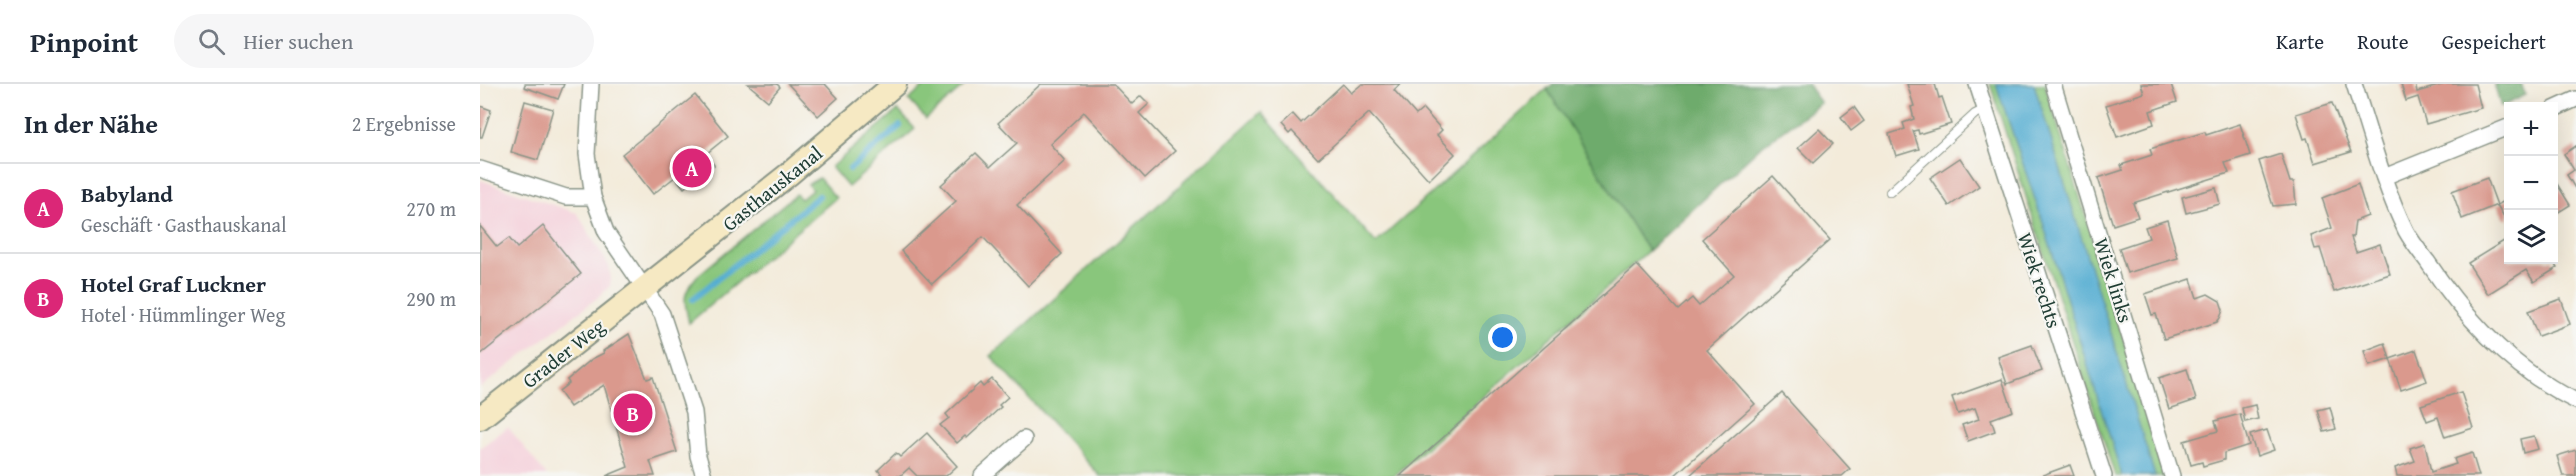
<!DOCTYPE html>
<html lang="de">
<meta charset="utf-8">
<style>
body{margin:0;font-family:"Gentium Book Plus",serif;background:#f6f6f7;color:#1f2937}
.controls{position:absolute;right:18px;top:18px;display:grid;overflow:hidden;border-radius:0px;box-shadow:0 6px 24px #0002}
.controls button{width:54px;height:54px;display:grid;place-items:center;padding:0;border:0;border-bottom:2px solid #e0e1e3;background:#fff;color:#1f2937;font:30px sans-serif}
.you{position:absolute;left:1023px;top:254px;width:21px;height:21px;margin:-15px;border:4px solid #fff;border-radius:50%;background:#1a73e8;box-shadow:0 0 0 9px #1a73e833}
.badge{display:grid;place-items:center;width:39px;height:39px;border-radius:50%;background:#db2777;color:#fff;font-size:20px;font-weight:700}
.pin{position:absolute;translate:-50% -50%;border:3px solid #fff;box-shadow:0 2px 6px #0006}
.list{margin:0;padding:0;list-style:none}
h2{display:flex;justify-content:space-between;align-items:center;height:78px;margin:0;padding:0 24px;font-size:26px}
h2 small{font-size:20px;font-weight:400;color:#747a83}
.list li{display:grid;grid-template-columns:39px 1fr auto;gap:18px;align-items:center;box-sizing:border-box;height:90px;padding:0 24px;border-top:2px solid #e0e1e3}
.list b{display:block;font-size:22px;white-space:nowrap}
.list p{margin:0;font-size:20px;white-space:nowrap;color:#747a83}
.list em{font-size:20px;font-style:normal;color:#747a83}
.icon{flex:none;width:33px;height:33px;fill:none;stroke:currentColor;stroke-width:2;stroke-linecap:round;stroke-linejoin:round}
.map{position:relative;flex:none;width:2096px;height:392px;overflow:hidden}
header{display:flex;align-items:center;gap:36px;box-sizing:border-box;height:84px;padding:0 30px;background:#fff;border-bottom:2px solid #e0e1e3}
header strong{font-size:28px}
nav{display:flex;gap:33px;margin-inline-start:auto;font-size:21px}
.search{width:420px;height:54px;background:#f6f6f7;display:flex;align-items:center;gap:15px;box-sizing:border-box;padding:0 21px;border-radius:33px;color:#747a83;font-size:22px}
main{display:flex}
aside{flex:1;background:#fff}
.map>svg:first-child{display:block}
.built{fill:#f5cfda}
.green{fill:#89c67c;stroke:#548258;stroke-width:1.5}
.forest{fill:#6eab6c;stroke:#467450;stroke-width:1.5}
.water{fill:#55add2;stroke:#3a7583;stroke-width:1.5}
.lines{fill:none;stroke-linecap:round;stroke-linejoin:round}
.stream{stroke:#55add2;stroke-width:6}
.building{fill:#da998d}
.lane-casing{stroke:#899487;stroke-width:10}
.street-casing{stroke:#899487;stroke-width:18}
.secondary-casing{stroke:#899487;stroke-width:26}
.lane{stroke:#fff;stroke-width:8}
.street{stroke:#fff;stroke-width:15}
.secondary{stroke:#f6e9c3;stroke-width:22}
.labels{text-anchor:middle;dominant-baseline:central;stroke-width:4.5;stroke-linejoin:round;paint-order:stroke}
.street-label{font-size:20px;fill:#1f3d34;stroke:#f6f6f2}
</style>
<header>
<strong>Pinpoint</strong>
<div class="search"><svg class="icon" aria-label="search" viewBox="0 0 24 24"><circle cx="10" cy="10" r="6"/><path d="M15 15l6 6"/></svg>Hier suchen</div>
<nav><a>Karte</a><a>Route</a><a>Gespeichert</a></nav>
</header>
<main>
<aside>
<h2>In der Nähe<small>2 Ergebnisse</small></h2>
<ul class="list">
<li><span class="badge">A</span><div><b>Babyland</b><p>Geschäft · Gasthauskanal</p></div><em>270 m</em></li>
<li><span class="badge">B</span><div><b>Hotel Graf Luckner</b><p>Hotel · Hümmlinger Weg</p></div><em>290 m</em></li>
</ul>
</aside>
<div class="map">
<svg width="2096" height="392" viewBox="0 0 2096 392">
<rect width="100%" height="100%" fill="#f6f6f2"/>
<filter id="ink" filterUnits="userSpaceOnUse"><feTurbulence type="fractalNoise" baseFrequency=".0167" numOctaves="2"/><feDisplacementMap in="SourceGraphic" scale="12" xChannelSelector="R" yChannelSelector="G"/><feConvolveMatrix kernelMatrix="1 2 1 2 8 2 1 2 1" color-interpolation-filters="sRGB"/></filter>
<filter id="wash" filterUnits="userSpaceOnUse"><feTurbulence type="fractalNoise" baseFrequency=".008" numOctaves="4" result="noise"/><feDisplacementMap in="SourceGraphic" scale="24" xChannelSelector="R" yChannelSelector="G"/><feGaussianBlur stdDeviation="1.35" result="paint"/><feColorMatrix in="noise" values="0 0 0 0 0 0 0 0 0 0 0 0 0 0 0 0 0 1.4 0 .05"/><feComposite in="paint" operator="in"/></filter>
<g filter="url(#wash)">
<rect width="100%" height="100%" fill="#f3ebda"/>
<g class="built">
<polygon points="0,96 97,129 129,182 131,196 130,202 121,211 0,304"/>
<polygon points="28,343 67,392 0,392 0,364"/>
</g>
<g class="green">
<polygon points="447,0 486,0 446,35 429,16"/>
<polygon points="1510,0 1565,0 1686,392 1635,392"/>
<polygon points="1067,5 1168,167 914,392 620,392 511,272 781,28 896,159"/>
<polygon points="418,26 435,45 368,103 351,83"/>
<path d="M 339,94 L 356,114 L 209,239 C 204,216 201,211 217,192 L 316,110 L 321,115 L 332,106 L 328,100 Z"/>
</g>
<g class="forest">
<polygon points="1073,0 1327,0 1341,19 1279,64 1168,167 1067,5"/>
<polygon points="2014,0 2041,0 2045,11 2021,23"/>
</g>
<polygon class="water" points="1516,0 1554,0 1675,392 1642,392 1563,139"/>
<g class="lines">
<g class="stream">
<polyline points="370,85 420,42"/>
<polyline points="213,215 339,112"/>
</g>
</g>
<g id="blocks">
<g class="building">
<polygon points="45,0 84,0 78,15 44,3"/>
<polygon points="268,0 297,0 300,3 288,17"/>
<polygon points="308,0 345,0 358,14 338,32"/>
<polygon points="561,0 633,0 652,20 661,12 669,20 659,29 695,67 665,94 604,28 570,60 585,77 537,121 582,170 548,202 503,153 452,200 421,167 476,117 461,101 496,69 510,83 537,59 518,39"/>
<polygon points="863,0 871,9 882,0 920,0 914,6 936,31 943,25 962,46 957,51 975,70 949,96 889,29 838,75 812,47 809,50 801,41 813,30 821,39"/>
<polygon points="1427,0 1455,0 1459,14 1462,13 1471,40 1439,50 1438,46 1433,47 1439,65 1416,72 1409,50 1425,45 1423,39 1434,35 1431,23 1434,22"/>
<polygon points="1661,0 1691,0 1697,18 1670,27 1674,40 1637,53 1626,21 1664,9"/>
<polygon points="1921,0 1935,0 1937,8 1965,0 1995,0 2001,24 1946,40 1938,13 1926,17"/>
<polygon points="215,11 248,52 226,70 234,81 204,104 195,93 173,110 142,70"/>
<polygon points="45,17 73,25 58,76 31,68"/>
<polygon points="1852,19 1871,68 1835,79 1827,54 1824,55 1816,30"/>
<polygon points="0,22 11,26 2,53 0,53"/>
<polygon points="1374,23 1384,37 1371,47 1361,33"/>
<polygon points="1760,40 1770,71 1745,79 1749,89 1653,119 1658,133 1633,141 1618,94 1643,86 1641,81 1672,71 1670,65 1725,48 1726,51"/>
<polygon points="1339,45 1353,60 1333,79 1318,64"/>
<polygon points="2096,62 2096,106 2087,91 2094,86 2084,70"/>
<polygon points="1801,70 1810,98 1814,98 1816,120 1793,122 1779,77"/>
<polygon points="1480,74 1499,102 1469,122 1450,94"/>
<polygon points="1293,92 1350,156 1227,266 1275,320 1194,392 920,392 1157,181 1198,226 1212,214 1219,222 1254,191 1222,155"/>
<polygon points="2007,94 2017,121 1982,135 1972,107"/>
<polygon points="2074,95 2090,121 2074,131"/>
<polygon points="1878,100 1888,132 1875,137 1873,153 1871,153 1876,168 1900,160 1910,190 1854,208 1840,164 1835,165 1831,152 1852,144 1842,114"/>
<polygon points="1736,104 1740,120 1706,129 1702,113"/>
<polygon points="2028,115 2028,134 2026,136 2017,121"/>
<polygon points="1687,136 1698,174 1647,189 1639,164 1669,154 1665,143"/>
<polygon points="0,142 17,163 29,154 37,164 63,142 101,190 0,271"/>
<polygon points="2027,155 2028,176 2072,176 2077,184 2054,198 2046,186 2008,210 1988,179"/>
<polygon points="1711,195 1717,214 1728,210 1740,217 1743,226 1740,234 1737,238 1684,255 1676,230 1672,231 1665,210"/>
<polygon points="2081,215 2090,240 2058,252 2048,227"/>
<polygon points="149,250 167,295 173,293 197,368 170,377 175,392 126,392 148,383 124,301 90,323 79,307 89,299 87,296 112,275 124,269 123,267"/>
<polygon points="1905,259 1910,275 1936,266 1947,297 1921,306 1910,275 1889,282 1884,267"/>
<polygon points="1552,261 1562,287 1527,300 1518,273"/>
<polygon points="1707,285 1716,316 1689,325 1679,294"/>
<polygon points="512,295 528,313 519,321 521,323 487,354 485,352 477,359 460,341 469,334 466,330 500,299 503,303"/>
<polygon points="1522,295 1533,327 1511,335 1515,347 1488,357 1482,341 1499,335 1495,324 1478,330 1472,313"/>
<polygon points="1981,308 1993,344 1965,353 1958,333 1947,337 1941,321"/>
<polygon points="1302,309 1370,385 1362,392 1209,392"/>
<polygon points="1775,321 1778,335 1765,338 1762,324"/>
<polygon points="1850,323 1856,345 1844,348 1838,326"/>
<polygon points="1760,330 1769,361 1744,369 1744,376 1723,382 1722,378 1711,381 1704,357 1738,347 1735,337"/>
<polygon points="1787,346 1794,366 1777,372 1770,351"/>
<polygon points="447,349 477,382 466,392 437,392 429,384 420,392 403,392 398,386 416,369 420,373"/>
<polygon points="2054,352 2058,365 2043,369 2040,355"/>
<polygon points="1945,359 1951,388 1976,380 1974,375 1992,369 1999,392 1917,392 1915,384 1935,377 1930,364"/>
<polygon points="2096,366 2096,392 2083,392 2077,372"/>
<polygon points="1590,381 1594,392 1560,392"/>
</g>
</g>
</g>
<g filter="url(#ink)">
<use href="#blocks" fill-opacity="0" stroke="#899487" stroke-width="1.5"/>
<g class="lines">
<defs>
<polyline id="lane" points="1410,108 1495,30 1505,25"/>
<g id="street">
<polyline points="111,0 107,70 113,113 126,148 182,230 214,328 218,372 224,392"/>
<polyline points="1497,0 1624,392"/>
<polyline points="1573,0 1692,392"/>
<path d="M 1874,0 C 1890,49 1903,101 1926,147 C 1932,158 1940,168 1947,177 C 1985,234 2034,287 2096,317"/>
<polyline points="2074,25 2096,15"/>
<polyline points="0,85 86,113 113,113"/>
<polyline points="1904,93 2028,43"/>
<polyline points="502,392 544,355"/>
</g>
<polyline id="secondary" points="0,334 309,90 415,0"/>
</defs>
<use href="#lane" class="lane-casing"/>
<use href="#street" class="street-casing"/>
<use href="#secondary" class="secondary-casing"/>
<use href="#lane" class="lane"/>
<use href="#street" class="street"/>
<use href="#secondary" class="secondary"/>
</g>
</g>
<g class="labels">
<g class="street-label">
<text transform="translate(292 104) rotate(-39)">Gasthauskanal</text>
<text transform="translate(1560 196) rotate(72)">Wiek rechts</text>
<text transform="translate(1634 196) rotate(73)">Wiek links</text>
<text transform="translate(83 269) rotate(-38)">Grader Weg</text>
</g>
</g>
</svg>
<div class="controls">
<button>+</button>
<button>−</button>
<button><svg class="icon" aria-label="layers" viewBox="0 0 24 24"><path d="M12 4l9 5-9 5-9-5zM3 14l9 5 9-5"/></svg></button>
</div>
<div class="you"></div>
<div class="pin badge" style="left:212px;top:84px">A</div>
<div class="pin badge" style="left:153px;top:329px">B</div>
</div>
</main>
